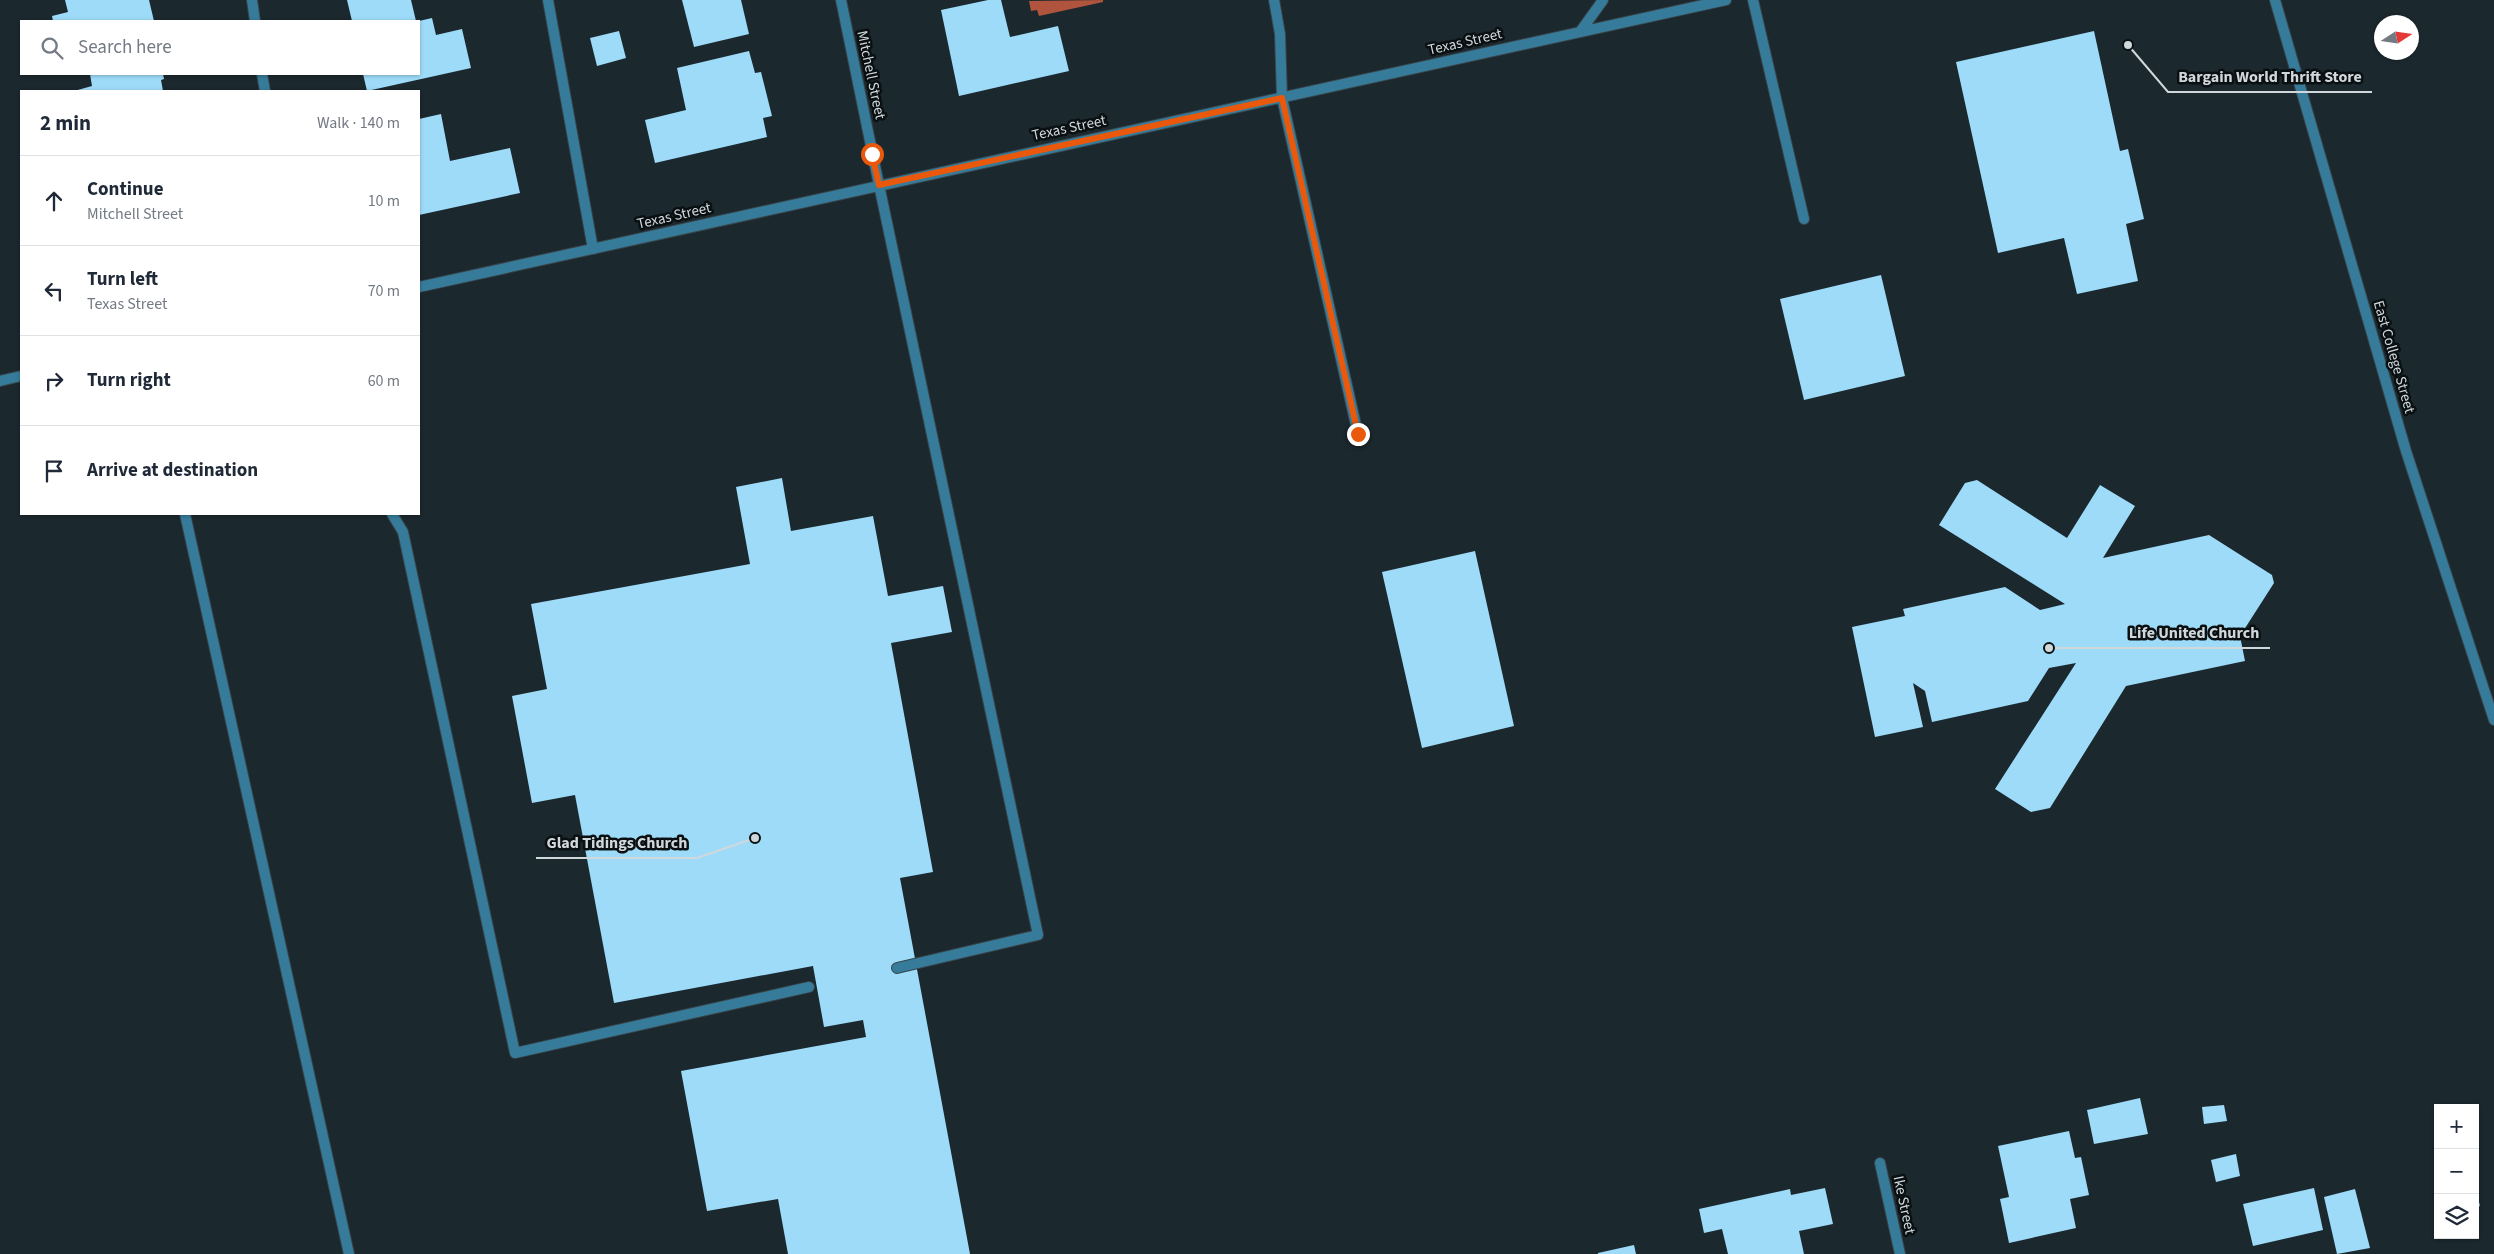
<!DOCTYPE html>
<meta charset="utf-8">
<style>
body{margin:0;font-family:"Source Sans 3",sans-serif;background:#f2f2f3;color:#1f2937}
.controls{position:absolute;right:15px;bottom:15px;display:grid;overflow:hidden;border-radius:0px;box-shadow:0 1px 4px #0004}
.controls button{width:45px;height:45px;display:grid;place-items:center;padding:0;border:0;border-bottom:1px solid #e0e1e3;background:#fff;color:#1f2937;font:25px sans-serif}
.compass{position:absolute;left:2374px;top:15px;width:45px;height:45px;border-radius:50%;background:#fff;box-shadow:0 1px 4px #0004;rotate:78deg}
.stop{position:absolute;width:15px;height:15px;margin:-11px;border:4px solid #ea580c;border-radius:50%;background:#fff}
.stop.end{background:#ea580c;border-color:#fff;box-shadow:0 1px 5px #0008}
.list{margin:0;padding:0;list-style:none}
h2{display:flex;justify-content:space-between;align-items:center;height:65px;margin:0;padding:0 20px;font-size:21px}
h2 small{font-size:16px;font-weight:400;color:#747a83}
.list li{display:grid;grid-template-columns:32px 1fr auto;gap:15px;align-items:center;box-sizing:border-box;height:90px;padding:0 20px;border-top:1px solid #e0e1e3}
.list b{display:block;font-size:19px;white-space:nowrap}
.list p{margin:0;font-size:16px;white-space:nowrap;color:#747a83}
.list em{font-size:16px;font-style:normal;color:#747a83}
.icon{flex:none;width:28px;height:28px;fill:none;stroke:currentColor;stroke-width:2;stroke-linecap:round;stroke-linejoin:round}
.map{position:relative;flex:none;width:2494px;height:1254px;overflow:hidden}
.search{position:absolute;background:#fff;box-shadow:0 1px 4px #0004;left:20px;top:20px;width:400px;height:55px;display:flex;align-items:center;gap:12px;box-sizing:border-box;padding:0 18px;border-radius:0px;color:#747a83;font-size:19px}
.panel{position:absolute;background:#fff;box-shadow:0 1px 4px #0004;left:20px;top:90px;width:400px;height:425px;border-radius:0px}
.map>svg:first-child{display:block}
.water{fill:#b1543e}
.building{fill:#9ddbf9}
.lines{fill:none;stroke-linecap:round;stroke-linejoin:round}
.service-casing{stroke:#38444a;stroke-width:12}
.minor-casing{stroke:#38444a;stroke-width:12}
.tertiary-casing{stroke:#38444a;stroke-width:12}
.service{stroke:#367c9a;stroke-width:10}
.minor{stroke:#367c9a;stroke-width:10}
.tertiary{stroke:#367c9a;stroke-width:10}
.route{stroke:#ea580c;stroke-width:6}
.labels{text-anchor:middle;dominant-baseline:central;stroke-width:5;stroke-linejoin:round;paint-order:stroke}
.street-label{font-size:15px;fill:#d0d8dc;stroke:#0a1012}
.leader{fill:none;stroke:#d0d8dc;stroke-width:2}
.callout-dot{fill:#d0d8dc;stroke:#0a1012;stroke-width:2}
.callout-label{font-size:16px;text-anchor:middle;font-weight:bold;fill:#d0d8dc;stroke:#0a1012;stroke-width:5;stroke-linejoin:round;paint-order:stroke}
</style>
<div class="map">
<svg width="2494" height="1254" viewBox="0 0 2494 1254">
<rect width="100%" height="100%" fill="#1b282e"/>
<polygon class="water" points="1103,0 1103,2 1039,16 1037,10 1031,11 1029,1"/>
<g class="building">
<polygon points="65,0 149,0 154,21 53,21 52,16 68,12"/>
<polygon points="347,0 411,0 416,21 352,21"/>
<polygon points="682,0 741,0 749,34 694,47"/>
<polygon points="988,0 1001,0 1010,37 1058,26 1069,71 959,96 941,10"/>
<polygon points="432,18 436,35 462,29 471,68 367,91 363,74 419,74 419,21"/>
<polygon points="619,31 626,58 597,66 590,38"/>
<polygon points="2094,31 2120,151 2128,149 2144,219 2126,224 2138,281 2077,294 2064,238 1998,253 1956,62"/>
<polygon points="749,51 755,73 761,72 772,116 763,118 767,137 655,163 645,120 686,110 677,68"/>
<polygon points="90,74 163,74 164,79 161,80 163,91 74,91 92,86"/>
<polygon points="441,114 450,161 510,148 520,193 419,215 419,119"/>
<polygon points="1881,275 1905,376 1804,400 1780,299"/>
<polygon points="782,478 791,531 873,516 888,596 943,586 952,632 891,643 933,872 900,878 970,1254 788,1254 778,1199 707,1211 681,1071 866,1037 863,1020 824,1027 813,966 614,1003 575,795 532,803 512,696 547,689 531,604 750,564 736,487"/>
<polygon points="1977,480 2067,538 2100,485 2135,506 2103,558 2209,535 2272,575 2274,583 2240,636 2245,661 2126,686 2050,808 2031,812 1995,789 2076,663 2049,668 2028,701 1932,722 1925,691 1913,683 1923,727 1875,737 1852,627 1905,616 1903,609 2005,587 2040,610 2065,604 1939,525 1965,483"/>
<polygon points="1475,551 1514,726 1422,748 1382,572"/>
<polygon points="2140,1098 2148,1134 2094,1144 2087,1110"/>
<polygon points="2224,1105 2227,1121 2204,1124 2202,1107"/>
<polygon points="2069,1131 2075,1158 2081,1157 2089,1195 2070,1199 2076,1228 2009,1243 2000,1199 2009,1197 1998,1146"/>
<polygon points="2236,1154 2240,1176 2216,1182 2211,1160"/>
<polygon points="2475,1186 2480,1206 2475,1208"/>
<polygon points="1825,1188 1833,1224 1799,1231 1804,1254 1728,1254 1722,1229 1704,1233 1699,1209 1790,1189 1791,1195"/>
<polygon points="2314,1188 2323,1230 2253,1246 2243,1204"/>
<polygon points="2355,1189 2370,1248 2337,1254 2324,1197"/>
<polygon points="1634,1245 1636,1254 1598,1254 1598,1253"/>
</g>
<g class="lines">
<defs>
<g id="service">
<polyline points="548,0 593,249"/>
<polyline points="1274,0 1280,34 1282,98 1358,434"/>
<polyline points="1753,0 1804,219"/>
<polyline points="1580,32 1603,0"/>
<polyline points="879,185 1038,935 897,968"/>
<polyline points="185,514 349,1254"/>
<polyline points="392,514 403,532 515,1053 809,987"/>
</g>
<g id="minor">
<polyline points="252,0 255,21"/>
<polyline points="841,0 879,185"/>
<polyline points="262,74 265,91"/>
<polyline points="419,287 1726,0"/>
<polyline points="0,381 21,376"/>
<polyline points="1880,1163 1900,1254"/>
</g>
<polyline id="tertiary" points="2275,0 2406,451 2494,720"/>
</defs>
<use href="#service" class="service-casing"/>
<use href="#minor" class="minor-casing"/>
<use href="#tertiary" class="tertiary-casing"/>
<use href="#service" class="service"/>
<use href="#minor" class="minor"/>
<use href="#tertiary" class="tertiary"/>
</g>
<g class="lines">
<polyline class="route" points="872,154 879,185 1282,98 1358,434"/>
</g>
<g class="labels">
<g class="street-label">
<text transform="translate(1465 42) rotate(-13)">Texas Street</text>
<text transform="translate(871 75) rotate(78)">Mitchell Street</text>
<text transform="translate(1069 128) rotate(-12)">Texas Street</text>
<text transform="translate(674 216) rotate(-13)">Texas Street</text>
<text transform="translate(2394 357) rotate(74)">East College Street</text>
<text transform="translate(1904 1205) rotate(78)">Ike Street</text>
</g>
</g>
<path class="leader" d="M2128 45L2168 92H2372M2049 648L2119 648H2270M755 838L697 858H536"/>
<g class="callout-dot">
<circle cx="2128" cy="45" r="5"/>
<circle cx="2049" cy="648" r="5"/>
<circle cx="755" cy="838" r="5"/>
</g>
<g class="callout-label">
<text x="2270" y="82">Bargain World Thrift Store</text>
<text x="2194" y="638">Life United Church</text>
<text x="617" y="848">Glad Tidings Church</text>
</g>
</svg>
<div class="controls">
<button>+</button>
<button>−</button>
<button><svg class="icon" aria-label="layers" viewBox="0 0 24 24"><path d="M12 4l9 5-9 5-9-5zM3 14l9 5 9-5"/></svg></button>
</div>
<svg class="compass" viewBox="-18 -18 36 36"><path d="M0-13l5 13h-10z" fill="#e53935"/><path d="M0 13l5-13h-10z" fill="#747a83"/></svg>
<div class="stop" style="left:872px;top:154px"></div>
<div class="stop end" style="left:1358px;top:434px"></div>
<div class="search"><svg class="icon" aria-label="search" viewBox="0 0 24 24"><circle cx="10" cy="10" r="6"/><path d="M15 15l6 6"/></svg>Search here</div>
<section class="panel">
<h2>2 min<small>Walk · 140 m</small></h2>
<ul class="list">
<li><svg class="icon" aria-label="ahead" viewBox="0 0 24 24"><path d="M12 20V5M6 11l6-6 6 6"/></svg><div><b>Continue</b><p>Mitchell Street</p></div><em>10 m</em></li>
<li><svg class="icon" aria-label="left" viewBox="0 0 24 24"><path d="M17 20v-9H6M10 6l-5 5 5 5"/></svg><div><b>Turn left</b><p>Texas Street</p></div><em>70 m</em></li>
<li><svg class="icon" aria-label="right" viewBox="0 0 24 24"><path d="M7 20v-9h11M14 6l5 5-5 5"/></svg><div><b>Turn right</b></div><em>60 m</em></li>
<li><svg class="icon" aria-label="arrive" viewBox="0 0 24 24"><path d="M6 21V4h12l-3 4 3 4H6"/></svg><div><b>Arrive at destination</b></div></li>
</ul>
</section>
</div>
